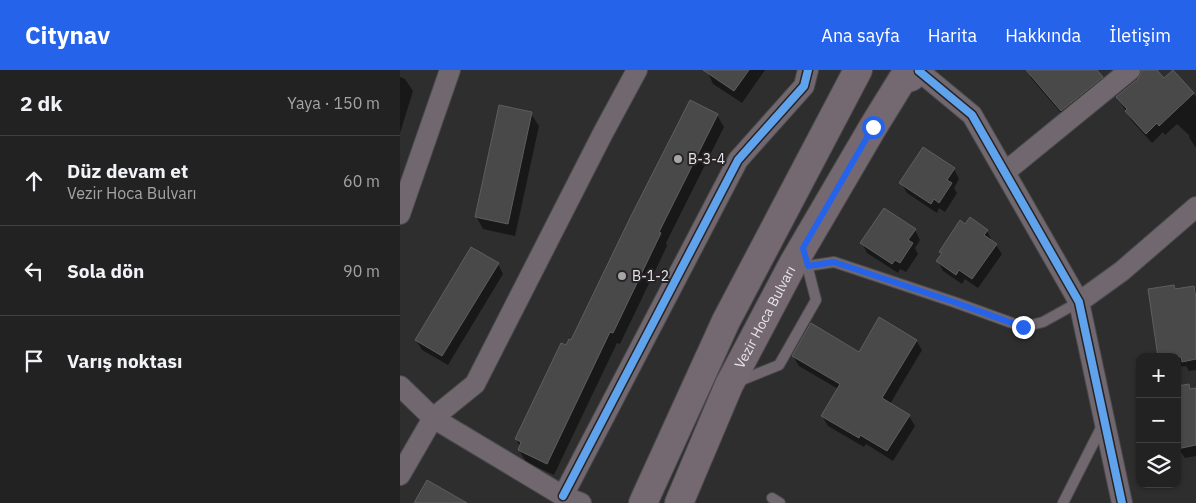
<!DOCTYPE html>
<html lang="tr">
<meta charset="utf-8">
<style>
body{margin:0;font-family:"IBM Plex Sans",sans-serif;background:#2f2f30;color:#f1f3f6}
.controls{position:absolute;right:15px;bottom:15px;display:grid;overflow:hidden;border-radius:10px;box-shadow:0 1px 4px #0004}
.controls button{width:45px;height:45px;display:grid;place-items:center;padding:0;border:0;border-bottom:1px solid #403f41;background:#232223;color:#f1f3f6;font:25px sans-serif}
.stop{position:absolute;width:15px;height:15px;margin:-11px;border:4px solid #2563eb;border-radius:50%;background:#fff}
.stop.end{background:#2563eb;border-color:#fff;box-shadow:0 1px 5px #0008}
.list{margin:0;padding:0;list-style:none}
h2{display:flex;justify-content:space-between;align-items:center;height:65px;margin:0;padding:0 20px;font-size:21px}
h2 small{font-size:16px;font-weight:400;color:#a3a4a6}
.list li{display:grid;grid-template-columns:32px 1fr auto;gap:15px;align-items:center;box-sizing:border-box;height:90px;padding:0 20px;border-top:1px solid #403f41}
.list b{display:block;font-size:19px;white-space:nowrap}
.list p{margin:0;font-size:16px;white-space:nowrap;color:#a3a4a6}
.list em{font-size:16px;font-style:normal;color:#a3a4a6}
.icon{flex:none;width:28px;height:28px;fill:none;stroke:currentColor;stroke-width:2;stroke-linecap:round;stroke-linejoin:round}
.map{position:relative;flex:none;width:796px;height:433px;overflow:hidden}
header{display:flex;align-items:center;gap:30px;box-sizing:border-box;height:70px;padding:0 25px;background:#2563eb;color:#fff}
header strong{font-size:24px}
nav{display:flex;gap:28px;margin-inline-start:auto;font-size:18px}
main{display:flex}
aside{flex:1;background:#232223}
.map>svg:first-child{display:block}
.shadow{fill:#0007}
.building{fill:#4a4949;stroke:#5e5e5e}
.lines{fill:none;stroke-linecap:round;stroke-linejoin:round}
.service-casing{stroke:#4c4b4c;stroke-width:12}
.minor-casing{stroke:#4c4b4c;stroke-width:22}
.secondary-casing{stroke:#4c4b4c;stroke-width:30}
.service{stroke:#70676f;stroke-width:10}
.minor{stroke:#70676f;stroke-width:20}
.secondary{stroke:#746971;stroke-width:28}
.cycleway-casing{stroke:#272326;stroke-width:11}
.cycleway{stroke:#60a3ed;stroke-width:8}
.route{stroke:#2563eb;stroke-width:6}
.poi-dot{fill:#a7a5a7;stroke:#272326;stroke-width:2}
.labels{text-anchor:middle;dominant-baseline:central;stroke-width:4;stroke-linejoin:round;paint-order:stroke}
.poi-label{font-size:14px;fill:#e7e5e7;stroke:#272326;text-anchor:start}
.street-label{font-size:14px;fill:#e7e5e7;stroke:#272326}
</style>
<header>
<strong>Citynav</strong>
<nav><a>Ana sayfa</a><a>Harita</a><a>Hakkında</a><a>İletişim</a></nav>
</header>
<main>
<aside>
<h2>2 dk<small>Yaya · 150 m</small></h2>
<ul class="list">
<li><svg class="icon" aria-label="ahead" viewBox="0 0 24 24"><path d="M12 20V5M6 11l6-6 6 6"/></svg><div><b>Düz devam et</b><p>Vezir Hoca Bulvarı</p></div><em>60 m</em></li>
<li><svg class="icon" aria-label="left" viewBox="0 0 24 24"><path d="M17 20v-9H6M10 6l-5 5 5 5"/></svg><div><b>Sola dön</b></div><em>90 m</em></li>
<li><svg class="icon" aria-label="arrive" viewBox="0 0 24 24"><path d="M6 21V4h12l-3 4 3 4H6"/></svg><div><b>Varış noktası</b></div></li>
</ul>
</aside>
<div class="map">
<svg width="796" height="433" viewBox="0 0 796 433">
<rect width="100%" height="100%" fill="#2f2e2f"/>
<g class="shadow">
<polygon points="307,0 365,0 342,33 313,14"/>
<polygon points="627,0 695,0 707,17 667,50 631,8"/>
<polygon points="743,0 755,0 764,10 773,2 796,27 796,78 789,67 790,66 777,54 765,65 763,62 752,73 732,51 717,27 738,10"/>
<polygon points="0,7 5,9 13,21 0,63"/>
<polygon points="131,44 139,56 115,166 83,159 76,146"/>
<polygon points="317,45 324,57 266,173 267,176 220,274 217,273 154,405 126,392 119,380 120,377 116,369 166,277 172,272"/>
<polygon points="554,99 559,109 554,118 557,123 545,142 539,138 537,143 507,123 501,113"/>
<polygon points="565,155 587,161 592,171 596,175 602,184 578,218 565,209 562,214 543,201 538,191 542,185 541,182"/>
<polygon points="515,160 520,170 515,178 518,184 506,202 500,199 498,203 467,183 462,173"/>
<polygon points="98,194 103,204 48,295 22,280 16,270"/>
<polygon points="773,216 776,220 794,217 796,221 796,300 789,301 786,296 777,297"/>
<polygon points="516,270 522,280 490,334 509,346 515,356 493,391 466,374 464,377 428,356 422,346 438,319 399,296 393,286 460,283"/>
<polygon points="788,315 791,320 796,319 796,386 785,388 777,376"/>
</g>
<g class="building">
<polygon points="303,0 349,0 334,21"/>
<polygon points="626,0 697,0 703,7 661,41"/>
<polygon points="742,0 757,0 764,8 773,0 794,23 759,56 757,53 746,64 725,41 727,39 716,27 738,9"/>
<polygon points="290,30 318,44 259,162 261,163 213,263 210,262 147,394 118,380 121,372 115,369 161,273 166,275 169,269 171,270 230,148"/>
<polygon points="99,35 132,42 108,154 75,147"/>
<polygon points="523,77 555,98 547,110 552,113 539,133 534,129 531,134 499,113"/>
<polygon points="484,138 516,159 508,170 513,173 500,193 495,190 492,194 460,173"/>
<polygon points="570,147 588,160 584,165 597,174 572,209 559,200 556,205 536,191 542,183 539,182 560,150 565,154"/>
<polygon points="71,177 99,193 42,286 15,270"/>
<polygon points="774,215 775,219 794,216 796,228 796,289 782,292 781,287 758,287 748,219"/>
<polygon points="479,247 517,270 482,328 510,345 487,381 460,365 459,368 421,346 440,314 392,286 411,253 459,282"/>
<polygon points="789,314 790,319 796,318 796,375 777,379 777,316"/>
<polygon points="27,410 67,433 14,433"/>
</g>
<g class="lines">
<defs>
<g id="service">
<polyline points="407,196 434,192 554,232 623,257 643,252 679,232"/>
<polyline points="337,312 379,295 416,230 406,191"/>
<polyline points="372,428 380,433"/>
<polyline points="663,433 703,354"/>
</g>
<g id="minor">
<polyline points="519,1 572,45 679,232 722,433"/>
<polyline points="605,102 730,0"/>
<polyline points="0,144 50,0"/>
<polyline points="679,232 722,201 796,137"/>
<polyline points="0,316 33,348 163,426 181,433"/>
<polyline points="0,405 33,348 75,314 203,63 237,0"/>
<polyline points="163,426 338,90 404,16 408,0"/>
</g>
<g id="secondary">
<polyline points="243,433 326,251 458,0"/>
<path id="s1" d="M 279,433 L 329,315 L 394,192 L 473,57 L 502,10 L 511,7 L 519,0"/>
</g>
</defs>
<use href="#service" class="service-casing"/>
<use href="#minor" class="minor-casing"/>
<use href="#secondary" class="secondary-casing"/>
<use href="#service" class="service"/>
<use href="#minor" class="minor"/>
<use href="#secondary" class="secondary"/>
<defs>
<g id="cycleway">
<polyline points="519,1 572,45 679,232 722,433"/>
<polyline points="163,426 338,90 404,16 408,0"/>
</g>
</defs>
<use href="#cycleway" class="cycleway-casing"/>
<use href="#cycleway" class="cycleway"/>
</g>
<g class="lines">
<polyline class="route" points="473,57 403,178 408,196 434,192 554,232 623,257"/>
</g>
<g class="poi-dot">
<circle cx="278" cy="89" r="5"/>
<circle cx="222" cy="206" r="5"/>
</g>
<g class="labels">
<g class="poi-label">
<text x="288" y="89">B-3-4</text>
<text x="232" y="206">B-1-2</text>
</g>
<g class="street-label">
<text stroke="none"><textPath href="#s1" startOffset="205">Vezir Hoca Bulvarı</textPath></text>
</g>
</g>
</svg>
<div class="controls">
<button>+</button>
<button>−</button>
<button><svg class="icon" aria-label="layers" viewBox="0 0 24 24"><path d="M12 4l9 5-9 5-9-5zM3 14l9 5 9-5"/></svg></button>
</div>
<div class="stop" style="left:473px;top:57px"></div>
<div class="stop end" style="left:623px;top:257px"></div>
</div>
</main>
